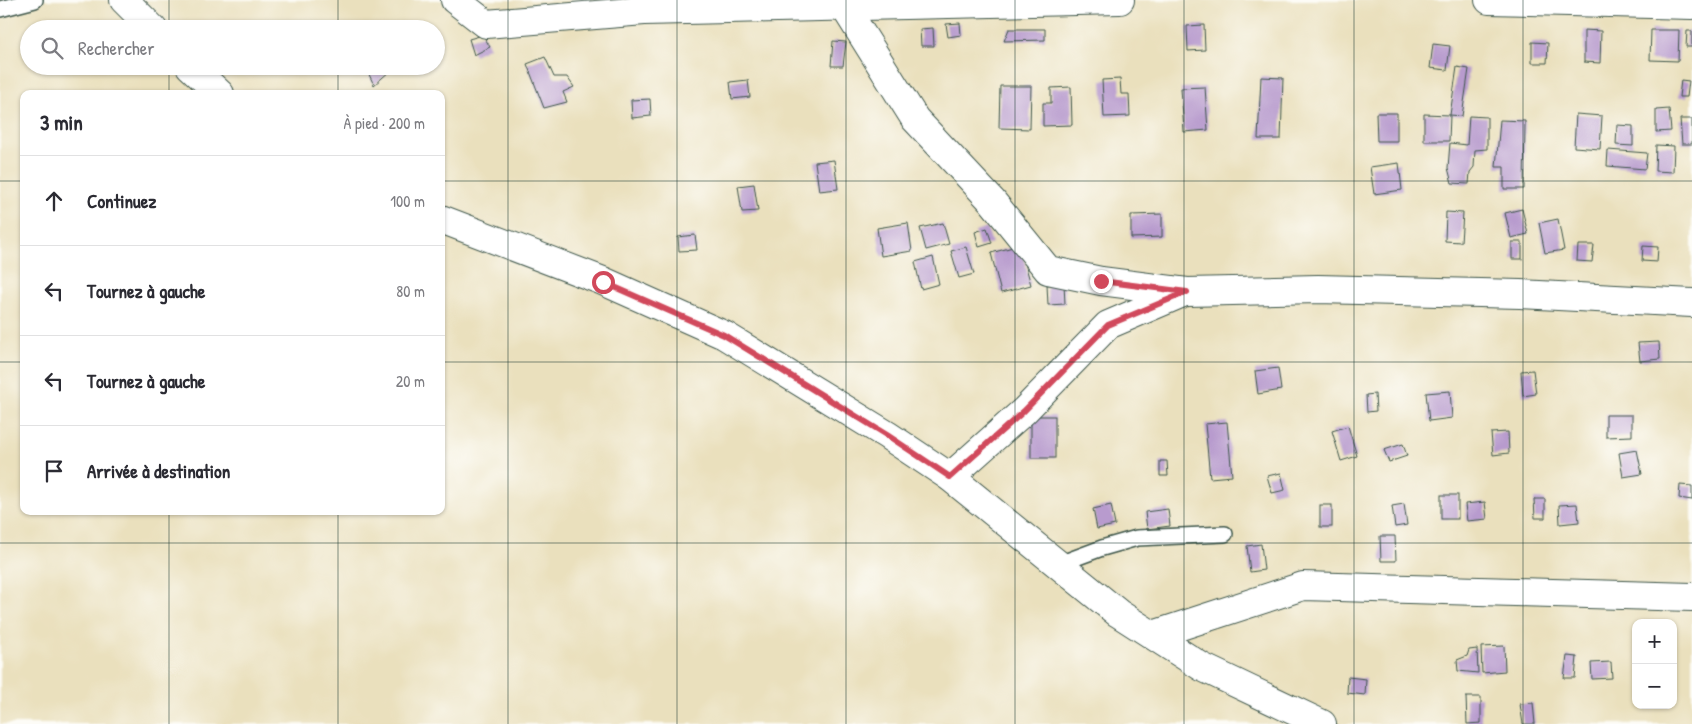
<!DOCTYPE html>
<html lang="fr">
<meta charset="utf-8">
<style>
body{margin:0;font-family:"Patrick Hand",sans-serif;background:#f7f7f7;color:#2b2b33}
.controls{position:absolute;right:15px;bottom:15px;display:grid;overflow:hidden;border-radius:10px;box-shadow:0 1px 4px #0004}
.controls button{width:45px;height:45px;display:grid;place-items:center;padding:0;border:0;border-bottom:1px solid #e1e1e2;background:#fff;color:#2b2b33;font:25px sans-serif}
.stop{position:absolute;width:15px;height:15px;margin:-11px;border:4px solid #d1495b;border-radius:50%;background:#fff}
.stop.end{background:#d1495b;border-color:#fff;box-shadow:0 1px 5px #0008}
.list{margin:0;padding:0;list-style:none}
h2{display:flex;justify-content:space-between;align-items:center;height:65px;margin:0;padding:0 20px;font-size:21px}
h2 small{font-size:16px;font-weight:400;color:#7c7c81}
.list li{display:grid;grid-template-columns:32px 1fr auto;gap:15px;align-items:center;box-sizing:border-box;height:90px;padding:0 20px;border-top:1px solid #e1e1e2}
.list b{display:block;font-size:19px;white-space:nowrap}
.list em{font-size:16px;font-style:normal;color:#7c7c81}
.icon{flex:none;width:28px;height:28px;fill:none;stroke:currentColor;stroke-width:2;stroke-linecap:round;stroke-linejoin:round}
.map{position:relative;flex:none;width:1692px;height:724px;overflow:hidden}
.search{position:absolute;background:#fff;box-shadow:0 1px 4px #0004;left:20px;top:20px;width:425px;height:55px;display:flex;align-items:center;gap:12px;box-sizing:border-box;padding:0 18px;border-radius:28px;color:#7c7c81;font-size:19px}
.panel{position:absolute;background:#fff;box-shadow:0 1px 4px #0004;left:20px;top:90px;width:425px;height:425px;border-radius:10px}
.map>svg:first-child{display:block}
.building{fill:#b89bce}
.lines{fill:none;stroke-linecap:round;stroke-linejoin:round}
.service-casing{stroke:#3d5549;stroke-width:18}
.minor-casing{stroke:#3d5549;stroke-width:30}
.service{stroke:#fff;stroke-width:15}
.minor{stroke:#fff;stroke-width:28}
.route{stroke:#d1495b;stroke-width:6}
.grid{fill:none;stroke:#1f3d34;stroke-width:1;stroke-opacity:0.55}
</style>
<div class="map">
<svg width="1692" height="724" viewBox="0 0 1692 724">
<rect width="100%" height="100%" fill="#fdfcf7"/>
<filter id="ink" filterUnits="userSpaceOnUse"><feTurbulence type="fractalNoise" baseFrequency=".02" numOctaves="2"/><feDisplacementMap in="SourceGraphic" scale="10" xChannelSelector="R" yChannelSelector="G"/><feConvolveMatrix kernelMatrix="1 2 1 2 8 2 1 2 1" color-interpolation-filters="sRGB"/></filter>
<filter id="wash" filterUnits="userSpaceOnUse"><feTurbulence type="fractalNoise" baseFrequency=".0096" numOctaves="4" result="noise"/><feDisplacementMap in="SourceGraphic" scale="20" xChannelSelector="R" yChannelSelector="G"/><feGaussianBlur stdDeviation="1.12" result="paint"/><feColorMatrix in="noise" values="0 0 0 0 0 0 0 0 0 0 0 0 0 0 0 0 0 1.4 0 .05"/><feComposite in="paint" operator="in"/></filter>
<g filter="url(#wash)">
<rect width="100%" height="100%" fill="#eae0bd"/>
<g id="blocks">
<g class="building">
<polygon points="960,23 961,35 948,37 946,24"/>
<polygon points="1204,25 1205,50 1188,51 1187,26"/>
<polygon points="933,28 934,46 921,46 920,29"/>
<polygon points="1009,29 1045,29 1045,40 1004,41"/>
<polygon points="1584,30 1601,31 1600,63 1584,62"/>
<polygon points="1651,30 1679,30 1678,61 1650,60"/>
<polygon points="1687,31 1692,31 1692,47 1686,47"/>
<polygon points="483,35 490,47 474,55 469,39"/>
<polygon points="833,41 846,42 843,66 831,66"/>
<polygon points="1532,42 1548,43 1547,63 1532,63"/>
<polygon points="1433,44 1450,46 1447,70 1430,68"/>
<polygon points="545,57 554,77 567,77 574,87 563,92 567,102 544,108 527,64"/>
<polygon points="365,66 386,66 390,71 374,85"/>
<polygon points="1457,67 1469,69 1462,116 1450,115 1449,141 1424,141 1424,114 1450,115"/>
<polygon points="1261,77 1283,78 1281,139 1258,139"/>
<polygon points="1120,79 1121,94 1129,94 1130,116 1104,117 1102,80"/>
<polygon points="748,80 750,97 732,99 730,82"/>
<polygon points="1681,80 1689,81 1687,97 1679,97"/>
<polygon points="1000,86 1031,86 1030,129 999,128"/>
<polygon points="1071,87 1072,125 1043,126 1043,103 1051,103 1051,88"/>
<polygon points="1205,87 1208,130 1184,132 1181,88"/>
<polygon points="650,99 651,116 632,118 631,100"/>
<polygon points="1669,109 1671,131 1656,132 1656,110"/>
<polygon points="1376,113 1397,113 1397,141 1377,141"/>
<polygon points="1576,114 1602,116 1600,149 1574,147"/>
<polygon points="1469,116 1487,117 1487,149 1475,150 1474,167 1470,172 1469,184 1452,183 1448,168 1450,143 1467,145"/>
<polygon points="1680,119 1692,119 1692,144 1682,144"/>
<polygon points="1500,120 1525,121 1524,189 1504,189 1504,167 1496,167"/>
<polygon points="1617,125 1633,126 1633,146 1616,145"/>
<polygon points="1656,145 1674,146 1673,172 1655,171"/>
<polygon points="1608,150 1647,153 1645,169 1607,166"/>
<polygon points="834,160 838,189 819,191 815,162"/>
<polygon points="1399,163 1402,190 1374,194 1370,167"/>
<polygon points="754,184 758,211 742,212 738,186"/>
<polygon points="1522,209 1528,234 1511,238 1505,213"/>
<polygon points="1446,212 1463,213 1461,242 1445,241"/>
<polygon points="1162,214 1162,237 1131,238 1131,215"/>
<polygon points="1558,219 1564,250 1545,253 1539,223"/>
<polygon points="908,223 912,251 881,256 877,228"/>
<polygon points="943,223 949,244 926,250 920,228"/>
<polygon points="987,228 992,243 979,247 975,232"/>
<polygon points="695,235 697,250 679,251 678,237"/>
<rect x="1512" y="242" width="10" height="17"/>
<polygon points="1020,245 1031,285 1001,293 991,253"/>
<polygon points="1578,245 1594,245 1592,262 1577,261"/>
<polygon points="1643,246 1658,247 1657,262 1642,261"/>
<polygon points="966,247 974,274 959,278 951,251"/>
<polygon points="933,257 939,284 921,289 915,262"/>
<polygon points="1064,284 1065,304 1048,305 1047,285"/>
<polygon points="1659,342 1660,359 1640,361 1638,343"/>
<polygon points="1278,368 1281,390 1258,394 1255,371"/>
<polygon points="1533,370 1536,394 1523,396 1521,371"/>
<polygon points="1450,391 1452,418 1429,421 1426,393"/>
<polygon points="1375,394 1376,411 1367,412 1366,395"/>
<polygon points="1606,415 1632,415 1632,436 1606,437"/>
<rect x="1031" y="416" width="24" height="42"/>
<polygon points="1227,422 1232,476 1210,478 1205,424"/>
<polygon points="1348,426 1357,456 1341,461 1332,431"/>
<polygon points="1508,432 1509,453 1493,455 1491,433"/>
<polygon points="1403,444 1407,456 1389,462 1384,450"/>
<polygon points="1637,450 1642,474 1623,477 1619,453"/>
<polygon points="1160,461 1167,461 1168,476 1160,476"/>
<polygon points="1281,473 1285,490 1272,493 1267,476"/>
<polygon points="1680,485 1692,486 1692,500 1679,498"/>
<rect x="1441" y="495" width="17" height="24"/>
<polygon points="1534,499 1545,499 1545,518 1535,518"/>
<polygon points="1485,502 1487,519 1467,521 1465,504"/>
<polygon points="1404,504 1407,525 1395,527 1392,506"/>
<polygon points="1577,504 1579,522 1560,524 1559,505"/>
<polygon points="1111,505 1115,525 1097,529 1093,509"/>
<rect x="1320" y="505" width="12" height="22"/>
<polygon points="1168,509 1170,526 1147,529 1145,512"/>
<polygon points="1380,536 1395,536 1396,561 1381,561"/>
<polygon points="1261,544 1264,570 1250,572 1247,546"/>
<polygon points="1504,646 1505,671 1482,673 1481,647"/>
<polygon points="1477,649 1478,673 1458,671 1457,660 1467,656 1469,650"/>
<polygon points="1567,656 1577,657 1575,678 1564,678"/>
<polygon points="1611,662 1612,678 1592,679 1591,663"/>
<polygon points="1348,677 1366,679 1365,695 1347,693"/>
<polygon points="1466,697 1481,697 1481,723 1467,724"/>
<polygon points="1533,703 1535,724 1523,724 1520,704"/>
</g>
</g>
</g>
<g filter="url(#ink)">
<use href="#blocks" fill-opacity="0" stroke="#3d5549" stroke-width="1"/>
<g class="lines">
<defs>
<g id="service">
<polyline points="0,9 35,0"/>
<polyline points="1059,564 1102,548 1137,538 1225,534"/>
</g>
<g id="minor">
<polyline points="124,0 153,29"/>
<polyline points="455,0 486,24 644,11 1120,0"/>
<polyline points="1489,0 1692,5"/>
<polyline points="844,6 915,119 992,201 1048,270 1101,281 1187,292 1318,289 1520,294 1692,303"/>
<polyline points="190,66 220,94"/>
<polyline points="441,219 603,281 724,335 887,435 950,477 1118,613 1202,667 1322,724"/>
<polyline points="950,477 1024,411 1108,325 1185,292"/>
<polyline points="1153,635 1303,586 1692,597"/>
</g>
</defs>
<use href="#service" class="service-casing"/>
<use href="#minor" class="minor-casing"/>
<use href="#service" class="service"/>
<use href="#minor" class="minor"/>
</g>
</g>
<g class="lines" filter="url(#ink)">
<polyline class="route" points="603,282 724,335 887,435 950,477 1024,411 1108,325 1187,292 1101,281"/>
</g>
<path class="grid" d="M 169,0 L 169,29M 338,0 L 338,29M 508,0 L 508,724M 677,0 L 677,724M 846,0 L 846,724M 1015,0 L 1015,724M 1184,0 L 1184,724M 1354,0 L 1354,724M 1523,0 L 1523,724M 169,66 L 169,94M 338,66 L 338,94M 0,181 L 24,181M 441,181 L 1692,181M 0,362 L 24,362M 441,362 L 1692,362M 169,511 L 169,724M 338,511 L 338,724M 0,543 L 1692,543"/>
</svg>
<div class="controls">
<button>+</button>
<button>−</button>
</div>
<div class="stop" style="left:603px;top:282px"></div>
<div class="stop end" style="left:1101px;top:281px"></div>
<div class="search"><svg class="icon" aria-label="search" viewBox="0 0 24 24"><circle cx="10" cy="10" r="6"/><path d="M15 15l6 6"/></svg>Rechercher</div>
<section class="panel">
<h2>3 min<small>À pied · 200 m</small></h2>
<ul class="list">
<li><svg class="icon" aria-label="ahead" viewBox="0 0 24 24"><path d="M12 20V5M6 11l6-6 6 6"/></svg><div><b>Continuez</b></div><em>100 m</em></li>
<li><svg class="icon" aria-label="left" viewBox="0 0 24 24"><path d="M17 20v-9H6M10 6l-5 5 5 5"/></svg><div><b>Tournez à gauche</b></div><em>80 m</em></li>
<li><svg class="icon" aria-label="left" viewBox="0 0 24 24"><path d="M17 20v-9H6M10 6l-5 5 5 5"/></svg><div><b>Tournez à gauche</b></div><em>20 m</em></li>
<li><svg class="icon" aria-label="arrive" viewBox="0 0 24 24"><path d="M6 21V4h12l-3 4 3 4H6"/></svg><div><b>Arrivée à destination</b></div></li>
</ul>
</section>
</div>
